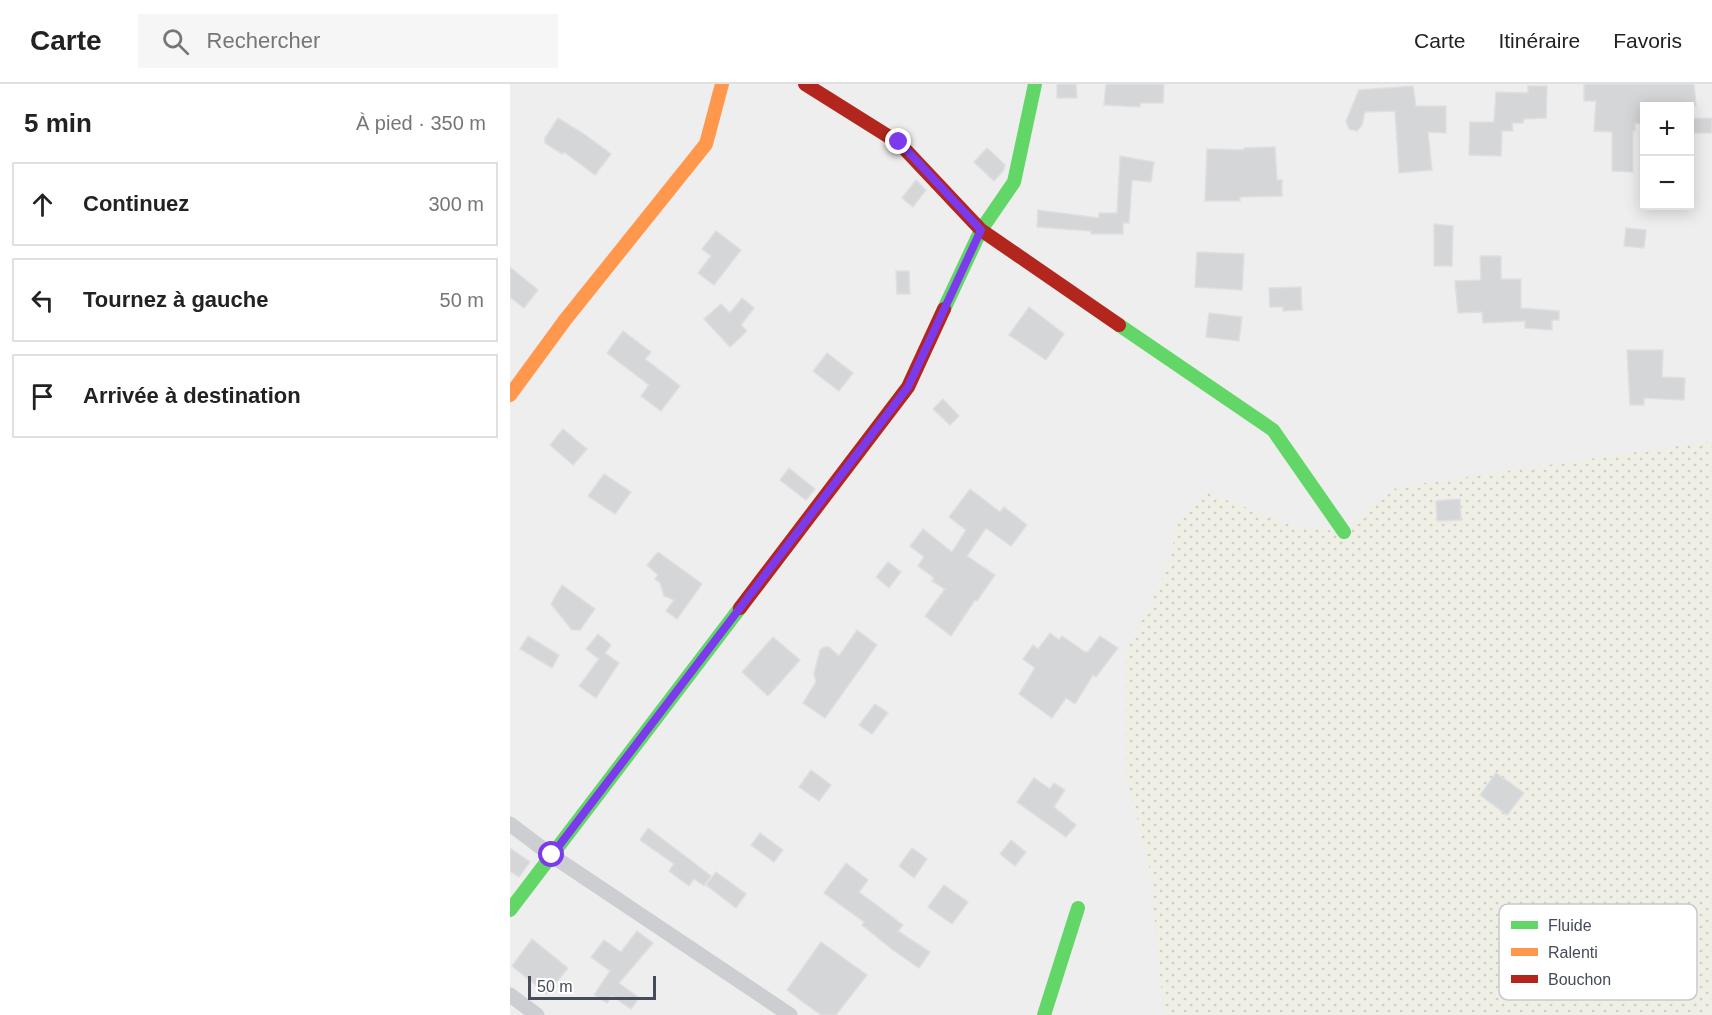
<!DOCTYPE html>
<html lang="fr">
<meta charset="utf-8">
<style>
body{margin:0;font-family:Arial,sans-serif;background:#f6f6f6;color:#222}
.controls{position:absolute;right:18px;top:18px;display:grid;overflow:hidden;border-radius:0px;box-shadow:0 3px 15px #0003}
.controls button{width:54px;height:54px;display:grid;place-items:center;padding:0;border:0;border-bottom:2px solid #e0e0e0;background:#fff;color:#222;font:30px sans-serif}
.scale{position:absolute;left:18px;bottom:15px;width:128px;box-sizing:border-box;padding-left:6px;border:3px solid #464b59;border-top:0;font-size:16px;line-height:21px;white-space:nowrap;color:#464b59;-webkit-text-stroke:4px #fff;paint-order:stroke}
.stop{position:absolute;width:18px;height:18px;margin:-14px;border:4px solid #7c3aed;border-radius:50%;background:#fff}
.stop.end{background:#7c3aed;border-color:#fff;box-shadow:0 2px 6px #0008}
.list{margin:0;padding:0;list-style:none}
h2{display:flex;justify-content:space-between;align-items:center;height:78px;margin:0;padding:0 24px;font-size:26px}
h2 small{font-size:20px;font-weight:400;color:#767676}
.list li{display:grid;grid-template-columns:39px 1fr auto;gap:18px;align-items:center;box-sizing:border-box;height:84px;margin:0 12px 12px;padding:0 12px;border:2px solid #e0e0e0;border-radius:0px}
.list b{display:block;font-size:22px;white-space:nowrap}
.list em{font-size:20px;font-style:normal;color:#767676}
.icon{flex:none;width:33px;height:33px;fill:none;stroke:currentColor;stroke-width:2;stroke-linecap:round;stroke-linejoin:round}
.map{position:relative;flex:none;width:1202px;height:931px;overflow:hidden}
header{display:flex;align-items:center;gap:36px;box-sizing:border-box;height:84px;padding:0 30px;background:#fff;border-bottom:2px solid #e0e0e0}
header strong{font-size:28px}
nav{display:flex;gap:33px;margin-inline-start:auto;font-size:21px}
.search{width:420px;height:54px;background:#f6f6f6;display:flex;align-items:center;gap:15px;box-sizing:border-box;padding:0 21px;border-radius:0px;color:#767676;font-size:22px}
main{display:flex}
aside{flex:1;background:#fff}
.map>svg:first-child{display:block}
.sand{fill:url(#sand-dots)}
.building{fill:#d5d6d8;stroke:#dfdfe1;stroke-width:1.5}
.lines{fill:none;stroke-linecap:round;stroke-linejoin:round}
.street{stroke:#ccced1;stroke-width:15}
.fast{stroke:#63d668;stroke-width:14}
.slow{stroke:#ff974d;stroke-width:14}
.jam{stroke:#b3261e;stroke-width:14}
.route{stroke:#7c3aed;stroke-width:8}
.key{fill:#fff;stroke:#c8c9cd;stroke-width:1.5}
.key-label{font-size:16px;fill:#464b59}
</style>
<header>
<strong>Carte</strong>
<div class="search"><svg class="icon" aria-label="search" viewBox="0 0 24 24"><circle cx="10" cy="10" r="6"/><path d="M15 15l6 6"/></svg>Rechercher</div>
<nav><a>Carte</a><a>Itinéraire</a><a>Favoris</a></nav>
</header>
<main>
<aside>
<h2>5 min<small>À pied · 350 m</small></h2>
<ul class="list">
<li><svg class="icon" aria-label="ahead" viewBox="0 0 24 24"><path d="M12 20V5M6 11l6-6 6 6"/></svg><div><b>Continuez</b></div><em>300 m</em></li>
<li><svg class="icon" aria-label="left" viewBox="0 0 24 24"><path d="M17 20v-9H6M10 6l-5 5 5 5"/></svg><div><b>Tournez à gauche</b></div><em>50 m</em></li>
<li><svg class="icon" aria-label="arrive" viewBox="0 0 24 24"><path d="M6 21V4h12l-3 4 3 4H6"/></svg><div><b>Arrivée à destination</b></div></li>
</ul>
</aside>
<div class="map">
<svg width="1202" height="931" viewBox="0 0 1202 931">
<defs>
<pattern id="sand-dots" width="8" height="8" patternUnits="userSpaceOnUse" patternTransform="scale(1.5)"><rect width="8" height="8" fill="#efefe5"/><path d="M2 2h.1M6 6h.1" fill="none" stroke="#cecec7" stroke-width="1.8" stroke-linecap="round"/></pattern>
</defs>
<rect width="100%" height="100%" fill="#eee"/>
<polygon class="sand" points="1202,357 1202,931 654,931 640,786 616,690 616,568 650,500 662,468 666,441 696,408 783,442 834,448 887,403"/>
<g class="building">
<polygon points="547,0 566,0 567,14 547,14"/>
<polygon points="596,0 654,0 653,19 630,19 630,23 594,21"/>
<polygon points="1074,0 1184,0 1186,22 1134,22 1134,40 1125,39 1125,47 1123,47 1123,88 1102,87 1102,48 1084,47 1086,17 1074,17"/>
<polygon points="903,2 906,22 936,22 936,49 918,48 922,86 889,89 885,27 855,28 852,41 847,47 839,45 836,37 849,6"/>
<polygon points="1018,2 1037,2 1036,34 1014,35 1013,39 1002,39 1003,47 992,47 991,72 959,71 960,38 984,38 986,8 1018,9"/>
<polygon points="48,34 74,50 101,70 85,91 54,68 52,70 35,59 35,54"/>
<polygon points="1202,34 1202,49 1181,49 1181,35"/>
<polygon points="765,63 767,96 772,96 772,112 730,113 730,117 695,117 697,65 734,66 734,64"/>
<polygon points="477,64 495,81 493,87 484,97 464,78"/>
<polygon points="610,72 644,78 641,98 622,96 619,139 613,139 613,150 581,150 581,147 527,143 528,126 589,134 589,129 607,129"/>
<polygon points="406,96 416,106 403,123 392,114"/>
<polygon points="924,140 943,142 942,182 924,182"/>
<polygon points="1116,144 1136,146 1134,164 1114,162"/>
<polygon points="206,147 231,166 204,201 188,189 201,172 192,165"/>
<polygon points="687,168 734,170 732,206 685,203"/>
<polygon points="970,172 991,172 991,195 1011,195 1011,224 1049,227 1049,236 1042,236 1042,246 1015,244 1015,237 973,239 972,228 948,229 945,197 971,196"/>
<polygon points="0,183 28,206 14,224 0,213"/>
<polygon points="386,187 399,187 400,210 387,210"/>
<polygon points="791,203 792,226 773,227 773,223 760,223 759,204"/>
<polygon points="232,214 244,224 231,241 237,247 220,263 194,235 211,220 220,229"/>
<polygon points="519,223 554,250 536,276 499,251"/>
<polygon points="699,229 732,233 729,257 696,253"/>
<polygon points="113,247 141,268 135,275 170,302 151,327 131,312 139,301 97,269"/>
<polygon points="1117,266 1153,266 1152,293 1175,294 1174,316 1134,314 1134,321 1120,321"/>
<polygon points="317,269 343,289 329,307 303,287"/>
<polygon points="433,315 449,332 440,341 423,325"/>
<polygon points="53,345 77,365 63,381 40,361"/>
<polygon points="279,384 305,405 296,416 270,396"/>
<polygon points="94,390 121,408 105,430 78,412"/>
<polygon points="460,405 490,428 494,423 517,441 501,462 476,444 457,472 485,491 467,517 465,516 441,552 415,532 435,505 422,497 424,494 408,482 414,473 400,462 413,445 442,468 456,446 439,433"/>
<polygon points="950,415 951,436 927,437 926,417"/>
<polygon points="148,468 192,500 167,535 156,527 164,516 154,512 150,499 145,495 148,491 137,481"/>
<polygon points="378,478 391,488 379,504 366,493"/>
<polygon points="52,501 85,525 70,546 62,546 41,520"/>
<polygon points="347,546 367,561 315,634 293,619 306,598 304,590 310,566 314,563 319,563 329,572"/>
<polygon points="540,549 549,556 552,552 575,568 578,568 590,552 608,564 586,593 583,591 565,620 556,614 542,634 509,610 525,584 513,575 523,561 528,565"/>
<polygon points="88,550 101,561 95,569 109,579 86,614 69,602 89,575 76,565"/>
<polygon points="18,552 49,571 42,584 10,565"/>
<polygon points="263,553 290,576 258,612 232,588"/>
<polygon points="365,620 378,629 362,650 349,641"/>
<polygon points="301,686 321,701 309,717 289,703"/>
<polygon points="986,689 1014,709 997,731 970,711"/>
<polygon points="524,694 540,705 544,699 555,706 544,723 566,741 556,753 507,718"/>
<polygon points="138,744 201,792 194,802 184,795 179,802 159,787 164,780 130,756"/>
<polygon points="250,749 273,766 264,778 241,761"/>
<polygon points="501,756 516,768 505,782 490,770"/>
<polygon points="0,764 20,778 9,793 0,787"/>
<polygon points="402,764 417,775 404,794 389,782"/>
<polygon points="336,779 358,796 349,808 393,841 388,847 420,868 409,884 383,866 352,841 354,838 314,809"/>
<polygon points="206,788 236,810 226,824 196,801"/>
<polygon points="434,801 458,818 442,840 418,823"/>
<polygon points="127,847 143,859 109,899 129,914 121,925 102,912 97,919 84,911 100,887 81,873 94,856 111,868"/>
<polygon points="22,855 58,884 37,910 2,882"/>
<polygon points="311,858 357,891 326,931 311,931 277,906"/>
</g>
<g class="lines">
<g class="street">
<polyline points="0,740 41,771 280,931"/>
<polyline points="0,911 27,931"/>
</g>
<g class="fast">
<polyline points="434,225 471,146 504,98 525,0"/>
<polyline points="609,241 763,346 834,448"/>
<polyline points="0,826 230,524"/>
<polyline points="534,931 568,824"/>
</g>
<polyline class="slow" points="0,311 55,236 196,60 212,0"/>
<g class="jam">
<polyline points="295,0 389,59 471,146 609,241"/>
<polyline points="230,524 398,303 434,225"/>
</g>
</g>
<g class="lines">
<polyline class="route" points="42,771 398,303 471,146 389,58"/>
</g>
<rect x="989" y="820" width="198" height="96" rx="9" class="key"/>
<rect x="1001" y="837" width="27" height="8" fill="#63d668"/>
<rect x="1001" y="864" width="27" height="8" fill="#ff974d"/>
<rect x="1001" y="891" width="27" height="8" fill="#b3261e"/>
<g class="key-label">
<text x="1038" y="847">Fluide</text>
<text x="1038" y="874">Ralenti</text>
<text x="1038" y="901">Bouchon</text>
</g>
</svg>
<div class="controls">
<button>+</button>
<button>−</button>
</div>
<div class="scale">50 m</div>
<div class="stop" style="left:42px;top:771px"></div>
<div class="stop end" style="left:389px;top:58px"></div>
</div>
</main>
